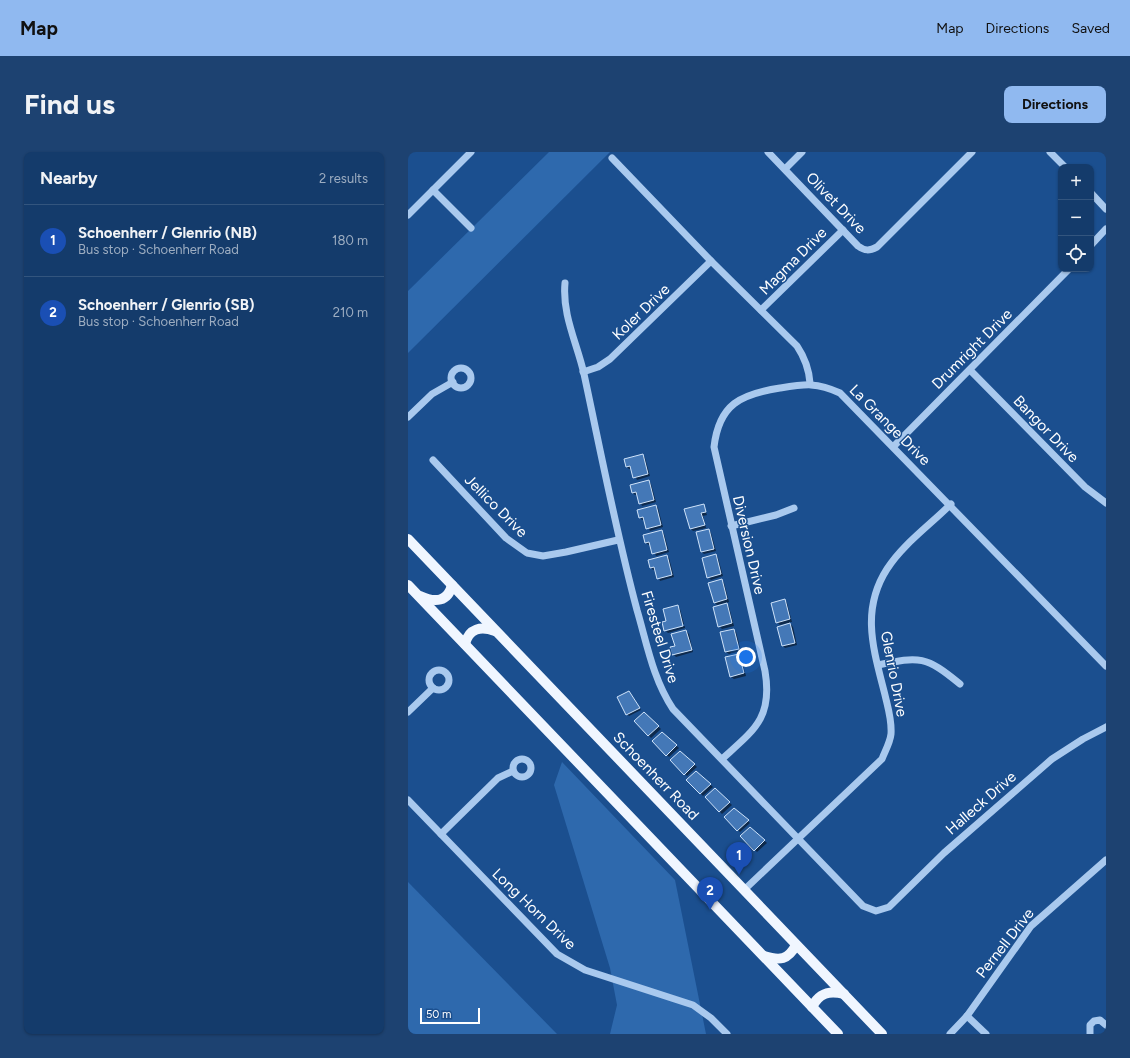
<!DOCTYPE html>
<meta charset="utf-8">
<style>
body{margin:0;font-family:Figtree,sans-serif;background:#1d4271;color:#f1f3f6}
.controls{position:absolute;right:12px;top:12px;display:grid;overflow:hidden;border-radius:8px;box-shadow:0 1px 3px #0004}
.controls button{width:36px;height:36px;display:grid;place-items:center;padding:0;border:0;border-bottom:1px solid #33557e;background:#143b6b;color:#f1f3f6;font:20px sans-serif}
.scale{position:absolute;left:12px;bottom:10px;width:60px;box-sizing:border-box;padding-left:4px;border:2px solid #fff;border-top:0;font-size:11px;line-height:14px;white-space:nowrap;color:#fff;-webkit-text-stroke:3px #1b4f8f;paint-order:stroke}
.you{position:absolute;left:338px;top:505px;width:14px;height:14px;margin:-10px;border:3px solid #fff;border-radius:50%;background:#1a73e8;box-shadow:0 0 0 6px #1a73e833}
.badge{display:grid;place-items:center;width:26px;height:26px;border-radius:50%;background:#90b9f0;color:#fff;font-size:13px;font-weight:700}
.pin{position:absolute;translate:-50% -33px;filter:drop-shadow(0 1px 2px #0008)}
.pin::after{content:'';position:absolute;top:21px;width:14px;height:12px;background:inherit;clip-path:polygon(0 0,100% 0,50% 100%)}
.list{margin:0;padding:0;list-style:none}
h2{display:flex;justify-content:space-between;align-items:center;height:52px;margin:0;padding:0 16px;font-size:17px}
h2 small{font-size:13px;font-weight:400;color:#9dadc1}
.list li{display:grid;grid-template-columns:26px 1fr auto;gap:12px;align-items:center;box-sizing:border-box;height:72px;padding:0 16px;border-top:1px solid #33557e}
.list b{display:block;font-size:15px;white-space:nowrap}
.list p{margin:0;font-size:13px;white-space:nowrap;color:#9dadc1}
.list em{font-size:13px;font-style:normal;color:#9dadc1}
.icon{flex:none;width:22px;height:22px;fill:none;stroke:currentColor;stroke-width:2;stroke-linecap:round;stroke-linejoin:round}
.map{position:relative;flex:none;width:698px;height:882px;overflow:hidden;border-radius:8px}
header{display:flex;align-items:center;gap:24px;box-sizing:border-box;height:56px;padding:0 20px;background:#90b9f0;color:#111}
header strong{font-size:19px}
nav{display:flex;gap:22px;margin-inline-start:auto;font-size:14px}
.intro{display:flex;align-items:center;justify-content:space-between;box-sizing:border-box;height:96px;padding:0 24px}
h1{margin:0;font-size:28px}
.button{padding:10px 18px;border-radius:8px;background:#90b9f0;color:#111;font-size:14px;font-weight:700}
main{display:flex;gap:24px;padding:0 24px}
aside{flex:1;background:#143b6b;border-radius:8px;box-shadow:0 1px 3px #0004}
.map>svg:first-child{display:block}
.green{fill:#2e69ad}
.shadow{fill:#0007}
.building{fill:#4478b7;stroke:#cfe3fa}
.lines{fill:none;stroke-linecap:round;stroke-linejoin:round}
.minor{stroke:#a9c9ee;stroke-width:7}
.major{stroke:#f0f6ff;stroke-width:10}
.labels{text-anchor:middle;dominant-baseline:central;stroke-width:3;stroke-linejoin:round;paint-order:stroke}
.street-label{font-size:15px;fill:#fff;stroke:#1b4f8f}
</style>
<header>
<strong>Map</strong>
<nav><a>Map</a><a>Directions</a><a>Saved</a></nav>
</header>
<div class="intro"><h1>Find us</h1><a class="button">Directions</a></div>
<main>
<aside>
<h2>Nearby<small>2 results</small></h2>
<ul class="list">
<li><span class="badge" style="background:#1a4fb4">1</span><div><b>Schoenherr / Glenrio (NB)</b><p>Bus stop · Schoenherr Road</p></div><em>180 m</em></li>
<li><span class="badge" style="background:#1a4fb4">2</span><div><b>Schoenherr / Glenrio (SB)</b><p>Bus stop · Schoenherr Road</p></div><em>210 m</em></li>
</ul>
</aside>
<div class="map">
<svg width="698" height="882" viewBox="0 0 698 882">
<rect width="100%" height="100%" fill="#1b4f8f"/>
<g class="green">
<polygon points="141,0 202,0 0,201 0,139"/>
<polygon points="154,610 267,728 298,882 202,882 209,853 202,816 146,633"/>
<polygon points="0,730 149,882 0,882"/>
</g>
<g class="shadow">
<polygon points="235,303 237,306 242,324 229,328 224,317 221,317 219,315"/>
<polygon points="241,329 243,332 248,350 234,354 230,342 227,343 225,341"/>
<polygon points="295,353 299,363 295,364 298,376 285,379 283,377"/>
<polygon points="248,354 250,356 255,375 242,379 237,367 234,368 232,365"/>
<polygon points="301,378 303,381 308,399 296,402 294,400"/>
<polygon points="254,379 256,382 261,400 248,404 243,392 241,393 238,391"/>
<polygon points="308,403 310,406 315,424 303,428 300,425"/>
<polygon points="258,404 261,406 266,425 252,429 248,417 245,418 243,415"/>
<polygon points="314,429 316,431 321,450 309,453 306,450"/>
<polygon points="377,449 379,451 384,470 381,470 385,475 389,493 377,496 375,494 370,475 380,473 380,471 372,473 369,470"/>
<polygon points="319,453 321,455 326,474 314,477 311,474"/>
<polygon points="270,455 272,457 276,472 257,477 260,470"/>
<polygon points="277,474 277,476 260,481 258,479"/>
<polygon points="325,478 328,480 333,499 321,502 318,500"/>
<polygon points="278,479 281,482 285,500 268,505 265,502 268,495"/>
<polygon points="330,503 333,505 338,524 326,527 323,525"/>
<polygon points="223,542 233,558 221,564 219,562"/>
<polygon points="236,562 253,577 243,586 228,569"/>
<polygon points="254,581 271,596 261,605 246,589"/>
<polygon points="272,600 289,615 279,624 264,608"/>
<polygon points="288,620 305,635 295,644 280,628"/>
<polygon points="307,638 324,653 314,662 299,646"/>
<polygon points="318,665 340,669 342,671 332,680"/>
<polygon points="342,676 359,691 349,700 333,684"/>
</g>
<g class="building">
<polygon points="235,302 240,322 225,326 222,314 218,315 216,307"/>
<polygon points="241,328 246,348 231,352 228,340 224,341 222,333"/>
<polygon points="296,352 298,360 293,361 297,373 282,377 276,357"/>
<polygon points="248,353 253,373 238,377 235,365 231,366 229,358"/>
<polygon points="301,377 306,397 293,400 288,380"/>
<polygon points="254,378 259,398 244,402 241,390 237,391 235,383"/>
<polygon points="308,402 313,422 299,426 294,406"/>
<polygon points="259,403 264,423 249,427 246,415 242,416 240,408"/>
<polygon points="314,427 319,447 306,451 300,431"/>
<polygon points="377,447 382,467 368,471 363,451"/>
<polygon points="319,451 324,471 310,475 305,455"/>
<polygon points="270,453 275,474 256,479 254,470 258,469 255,457"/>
<polygon points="382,471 387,491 374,494 369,475"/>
<polygon points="326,477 331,497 317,500 312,480"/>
<polygon points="278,478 284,498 264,503 262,495 267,494 263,482"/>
<polygon points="331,502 336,521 322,525 317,505"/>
<polygon points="221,539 232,556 218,563 209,545"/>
<polygon points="236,560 251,574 240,584 226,569"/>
<polygon points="254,580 269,593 258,604 244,589"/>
<polygon points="272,599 287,612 276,623 262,608"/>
<polygon points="288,619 303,632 292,642 278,628"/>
<polygon points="307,636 322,650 311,660 297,645"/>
<polygon points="326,656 341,668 329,679 316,665"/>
<polygon points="342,675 357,688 346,699 332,684"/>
</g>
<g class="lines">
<g class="minor">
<path d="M 360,0 L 450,94 C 457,99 461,99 469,95 L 564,0"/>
<polyline points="642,0 657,15"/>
<path d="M 204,6 L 303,109 L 389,194 C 397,206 401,217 402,231"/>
<polyline points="377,17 394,0"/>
<polyline points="25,38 63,76"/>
<polyline points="683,41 698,57"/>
<polyline points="0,63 63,0"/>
<polyline points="683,93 698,77"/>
<path d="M 157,131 C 154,163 169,191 176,222 C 193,301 208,380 229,458 C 239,492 245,527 265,557 L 455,754 L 468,759 L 481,755 L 536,701 L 644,607 L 675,587 L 698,575"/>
<polyline points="353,158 435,78"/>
<circle cx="53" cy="226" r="10"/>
<polyline points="562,218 677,335 698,351"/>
<polyline points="175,220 190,215 202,207 303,109"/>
<polyline points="0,265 24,242 45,230"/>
<polyline points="486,294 661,117"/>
<polyline points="25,308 98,386 119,401 135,404 158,400 210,388"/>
<polyline points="323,374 368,363 386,356"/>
<path d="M 470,513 C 512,504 518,504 552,532"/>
<circle cx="31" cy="528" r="10"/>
<polyline points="0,560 25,536"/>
<circle cx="114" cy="616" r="9"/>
<path d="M 314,607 C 346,578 365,566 357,519 L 306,295 C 311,252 333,242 372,236 C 397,232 409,230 432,241 L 698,514"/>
<polyline points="0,648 149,802 177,818 285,853 303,866 319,882"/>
<polyline points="33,682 90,626 105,619"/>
<path d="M 336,738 L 474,607 C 477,599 482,591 483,582 C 484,568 480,556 477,543 C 466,499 452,459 479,417 C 495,392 522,373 543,352"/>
<polyline points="559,864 578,882"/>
<polyline points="542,882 559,864 623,774 698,708"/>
<polyline points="682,882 682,873 686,869 692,868 698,873"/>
</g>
<g class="major">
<polyline points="0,387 474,882"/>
<polyline points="0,433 430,882"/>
<path d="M 12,444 C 27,451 40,450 44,433"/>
<path d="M 57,492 C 61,476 73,474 87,479"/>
<path d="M 356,804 C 372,809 380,808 388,793"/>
<path d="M 404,855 C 411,841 421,838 436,842"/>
</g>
</g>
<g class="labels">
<g class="street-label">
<text transform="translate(428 51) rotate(46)">Olivet Drive</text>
<text transform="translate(385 109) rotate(-45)">Magma Drive</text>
<text transform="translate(233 160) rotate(-44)">Koler Drive</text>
<text transform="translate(564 197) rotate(-45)">Drumright Drive</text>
<text transform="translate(482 273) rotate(45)">La Grange Drive</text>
<text transform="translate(638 277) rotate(46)">Bangor Drive</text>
<text transform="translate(88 354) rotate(45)">Jellico Drive</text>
<text transform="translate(341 393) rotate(77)">Diversion Drive</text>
<text transform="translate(252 485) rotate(73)">Firesteel Drive</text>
<text transform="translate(486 522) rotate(79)">Glenrio Drive</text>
<text transform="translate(248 624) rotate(46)">Schoenherr Road</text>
<text transform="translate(573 651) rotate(-41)">Halleck Drive</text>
<text transform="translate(126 757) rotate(44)">Long Horn Drive</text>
<text transform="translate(597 791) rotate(-52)">Pernell Drive</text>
</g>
</g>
</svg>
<div class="controls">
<button>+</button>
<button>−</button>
<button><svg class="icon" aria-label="locate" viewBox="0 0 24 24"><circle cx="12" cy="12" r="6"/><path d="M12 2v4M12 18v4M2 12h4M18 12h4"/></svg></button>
</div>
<div class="scale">50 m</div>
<div class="you"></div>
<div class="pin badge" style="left:331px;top:723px;background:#1a4fb4">1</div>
<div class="pin badge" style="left:302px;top:758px;background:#1a4fb4">2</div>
</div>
</main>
